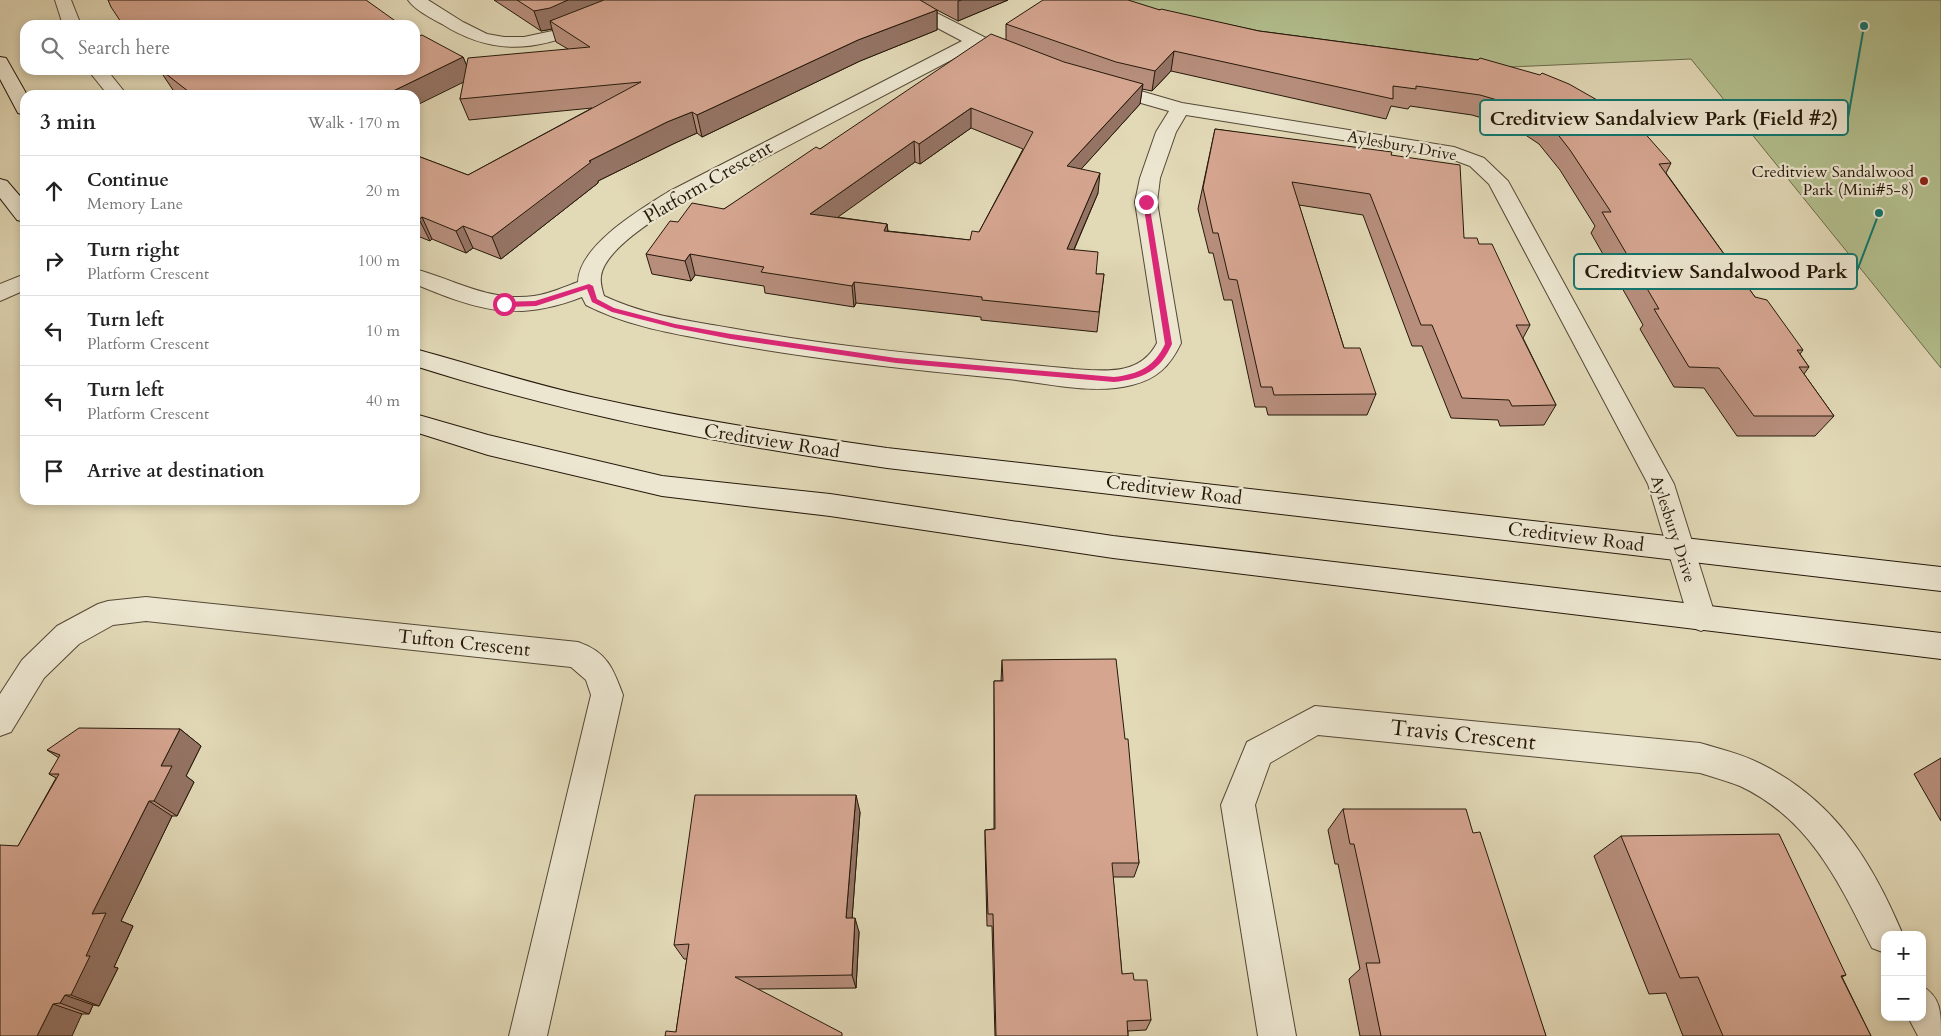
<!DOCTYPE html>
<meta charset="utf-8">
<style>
body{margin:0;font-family:Cardo,serif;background:#f6f6f6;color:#222}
.controls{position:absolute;right:15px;bottom:15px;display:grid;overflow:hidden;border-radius:10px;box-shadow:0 2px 8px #0003}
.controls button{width:45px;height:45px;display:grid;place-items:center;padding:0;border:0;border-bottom:1px solid #e0e0e0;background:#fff;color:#222;font:25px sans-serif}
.stop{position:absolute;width:15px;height:15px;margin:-11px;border:4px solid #db2777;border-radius:50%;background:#fff}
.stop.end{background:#db2777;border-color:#fff;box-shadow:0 1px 5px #0008}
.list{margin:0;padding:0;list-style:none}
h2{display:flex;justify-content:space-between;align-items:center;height:65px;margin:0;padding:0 20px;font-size:21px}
h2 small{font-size:16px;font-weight:400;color:#767676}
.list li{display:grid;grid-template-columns:32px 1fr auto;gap:15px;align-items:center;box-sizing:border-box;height:70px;padding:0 20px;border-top:1px solid #e0e0e0}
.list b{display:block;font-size:19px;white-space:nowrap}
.list p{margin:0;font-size:16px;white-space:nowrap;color:#767676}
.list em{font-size:16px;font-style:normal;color:#767676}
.icon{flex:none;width:28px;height:28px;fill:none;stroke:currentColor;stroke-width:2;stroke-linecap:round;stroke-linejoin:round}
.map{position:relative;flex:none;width:1941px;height:1036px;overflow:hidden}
.search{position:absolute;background:#fff;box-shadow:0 2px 8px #0003;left:20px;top:20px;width:400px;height:55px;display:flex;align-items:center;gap:12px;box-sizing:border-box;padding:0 18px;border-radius:15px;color:#767676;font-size:19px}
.panel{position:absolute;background:#fff;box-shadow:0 2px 8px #0003;left:20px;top:90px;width:400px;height:415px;border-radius:15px}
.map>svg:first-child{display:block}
.green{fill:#b3bf8e;stroke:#6c6c4c}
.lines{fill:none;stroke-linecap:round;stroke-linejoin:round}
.minor-casing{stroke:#544835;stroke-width:2}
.tertiary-casing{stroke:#544835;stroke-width:2}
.secondary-casing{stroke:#25180a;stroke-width:2}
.minor{fill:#ece6d0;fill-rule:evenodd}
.tertiary{fill:#ece6d0;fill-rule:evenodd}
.secondary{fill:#ece6d0;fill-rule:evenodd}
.wall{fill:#b78e7c;stroke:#25180a;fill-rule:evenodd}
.shaded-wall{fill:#957465;stroke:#25180a}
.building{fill:#d5a590;stroke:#25180a;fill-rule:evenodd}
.route{fill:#db2777}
.poi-dot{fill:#8f2418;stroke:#ece6d0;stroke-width:2}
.labels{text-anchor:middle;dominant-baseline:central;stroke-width:4.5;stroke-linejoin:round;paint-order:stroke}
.far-street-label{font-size:16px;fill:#25180a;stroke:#ece6d0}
.far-poi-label{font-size:16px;fill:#25180a;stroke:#ece6d0;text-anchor:end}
.street-label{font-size:19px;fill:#25180a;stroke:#ece6d0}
.near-street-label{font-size:22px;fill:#25180a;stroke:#ece6d0}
.leader{fill:none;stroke:#0f766e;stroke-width:2}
.callout-dot{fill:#0f766e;stroke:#ece6d0;stroke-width:2}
.callout{fill:#ece6d0;stroke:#0f766e;stroke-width:2}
.callout-label{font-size:20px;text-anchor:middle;font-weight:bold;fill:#25180a}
</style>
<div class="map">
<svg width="1941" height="1036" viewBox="0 0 1941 1036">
<rect width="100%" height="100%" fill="#e2d9b7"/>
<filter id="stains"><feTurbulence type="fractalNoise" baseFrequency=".004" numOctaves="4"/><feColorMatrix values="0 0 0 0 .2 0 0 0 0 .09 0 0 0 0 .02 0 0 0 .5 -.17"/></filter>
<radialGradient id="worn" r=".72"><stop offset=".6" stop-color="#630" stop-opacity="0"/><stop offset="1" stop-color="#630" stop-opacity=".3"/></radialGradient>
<polygon class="green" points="1120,0 1941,0 1941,368 1691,59 1510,67 1238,32"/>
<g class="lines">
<defs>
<g id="minor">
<polygon points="55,0 71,0 81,25 63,25"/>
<path d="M 408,0 L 428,0 L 463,22 L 487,34 L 504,37 L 524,37 L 557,30 L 624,0 L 647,0 L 645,4 C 573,34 517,72 442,24 C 431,18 415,10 408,0 Z"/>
<path d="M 890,0 L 911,0 L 994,42 L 997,46 L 994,50 L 988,51 L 976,47 L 683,201 C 660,216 605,248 601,276 C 600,283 602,289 604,296 C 646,316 691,321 736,329 C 847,349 961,358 1074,369 C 1105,371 1140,376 1157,343 L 1135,202 L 1140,178 L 1156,132 L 1169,111 L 1099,91 L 1097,87 L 1099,83 L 1106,81 L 1182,103 L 1454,147 L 1484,158 L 1508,181 L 1674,484 L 1716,618 L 1711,627 L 1701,631 L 1691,627 L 1648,484 L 1489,184 L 1470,166 L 1443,156 L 1186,115 L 1176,132 L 1160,178 L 1157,202 L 1181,343 C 1170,366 1157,379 1132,385 C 1093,395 1048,383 1008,379 C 913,370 818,360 724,343 C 676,334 629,327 586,305 L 582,297 C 515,323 478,310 415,284 L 415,269 C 455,280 490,302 534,296 C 549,294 564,287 578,282 C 579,245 641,209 668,192 L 962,41 L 892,4 Z"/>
<polygon points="88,70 107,70 127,95 108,95"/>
<path d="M 146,597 L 578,642 C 607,652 613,668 623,695 L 547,1036 L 509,1036 L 591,695 L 586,680 L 571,667 L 146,621 L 113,625 L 79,644 L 44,678 L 11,732 L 0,736 L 0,694 L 22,660 L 57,626 L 98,604 L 108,601 Z"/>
<path d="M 1315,706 L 1700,743 C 1720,749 1742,754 1761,764 C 1834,800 1872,861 1903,935 L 1885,935 L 1885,953 L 1872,948 C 1839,882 1810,819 1740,786 C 1727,781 1713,777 1700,773 L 1318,735 L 1270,763 L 1255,805 L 1296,1036 L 1258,1036 L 1221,805 L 1247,742 Z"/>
<path d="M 1922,986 C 1941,997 1941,1012 1941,1036 L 1918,1036 L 1908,1017 L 1922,1017 Z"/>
</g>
<polygon id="tertiary" points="25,274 25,290 0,301 0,284"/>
<g id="secondary">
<polygon points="0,57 6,58 27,95 25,95 25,115 18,113 0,79"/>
<polygon points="0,179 7,181 25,202 25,222 17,220 0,198"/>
<path d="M 415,349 C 474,365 531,384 591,397 C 689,419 788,434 887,448 L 1941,567 L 1941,591 L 887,468 C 727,445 569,415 415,366 Z"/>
<polygon points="415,414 488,435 662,476 830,494 1113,536 1941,633 1941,659 1113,558 830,516 662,496 488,455 415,432"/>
</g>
</defs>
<use href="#minor" class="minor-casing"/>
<use href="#tertiary" class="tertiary-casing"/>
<use href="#secondary" class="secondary-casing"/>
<use href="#minor" class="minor"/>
<use href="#tertiary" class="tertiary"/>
<use href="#secondary" class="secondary"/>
</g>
<g class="wall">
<polygon points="494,0 1008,0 958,21 937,10 937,30 860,61 702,137 697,133 673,144 598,181 598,183 501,259 473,248 466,253 432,239 430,241 415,235 415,155 468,175 592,108 469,120 460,99 464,82 415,95 179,95 173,90 161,72 159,70 415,70 417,37 463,57 467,66 568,49 556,42 552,29 541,31"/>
<path d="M 1160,10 L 1259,31 L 1478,60 L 1671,163 L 1666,173 L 1755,297 L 1803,350 L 1800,354 L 1809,367 L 1804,374 L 1834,416 L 1815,436 L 1737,436 L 1704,388 L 1674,387 L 1640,329 L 1643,325 L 1591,233 L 1595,226 L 1560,170 L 1539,144 L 1515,128 L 1472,115 L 1410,106 L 1408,109 L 1391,106 L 1386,119 L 1171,71 L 1152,91 L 1142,89 L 1140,104 L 1081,169 L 1098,193 L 1074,250 L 1096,274 L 1104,274 L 1097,332 L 981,320 L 981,317 L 856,303 L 854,307 L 765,293 L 764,286 L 695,275 L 691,281 L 652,274 L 646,254 L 678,222 L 724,209 L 820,149 L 1006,40 L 1006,24 ZM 971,128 L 1023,149 L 979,232 L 970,240 L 888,231 L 887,224 L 837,217 L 915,162 L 920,164 Z"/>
<polygon points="1215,129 1391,155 1464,238 1479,244 1530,325 1523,338 1556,405 1544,425 1500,426 1498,420 1451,418 1422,346 1412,346 1363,215 1299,205 1344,348 1376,394 1367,415 1268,415 1266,407 1255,407 1232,300 1224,300 1213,253 1209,253 1198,209"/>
<polygon points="1002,660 1125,739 1139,863 1134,877 1113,877 1122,974 1134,980 1151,1020 1146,1030 1128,1031 1128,1036 995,1036 992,926 987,926 985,844 985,830 994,829 994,681 1001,681"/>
<polygon points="180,729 201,746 186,776 194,782 177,816 172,816 121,921 133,926 114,967 118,968 99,1006 93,1005 89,1014 82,1014 0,1036 18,846 56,778 49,774 59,758 47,750"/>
<polygon points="1941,758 1941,821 1914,774"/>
<polygon points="1343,809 1473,833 1546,1036 1360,1036 1349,979 1360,969 1338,864 1335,864 1328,830"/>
<polygon points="860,812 852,918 859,932 856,988 759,989 676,1032 687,959 684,959 674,945"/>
<polygon points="1621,836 1846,975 1842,977 1871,1036 1683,1036 1666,993 1649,994 1594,856"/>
</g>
<g class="shaded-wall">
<polygon points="568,0 619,0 550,21 552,29 541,31 534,11"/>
<polygon points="962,0 1008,0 958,21 958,1"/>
<polygon points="937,10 937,30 860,61 702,137 697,115 858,40"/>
<polygon points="1174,51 1171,71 1152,91 1155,71"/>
<polygon points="463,57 472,78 415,106 415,95 385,95"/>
<polygon points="1143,84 1140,104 1065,187 1067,166"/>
<polygon points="971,108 971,128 920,164 919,144"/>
<polygon points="692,112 697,133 673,144 598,181 598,183 501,259 492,237 589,161 667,122"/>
<polygon points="914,141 915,162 813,235 810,214"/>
<polygon points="1100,173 1098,193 1065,270 1067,249"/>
<polygon points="422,217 432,239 430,241 419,219"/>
<polygon points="887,224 889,244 884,231"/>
<polygon points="463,226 473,248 466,253 456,231"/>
<polygon points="690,254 695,275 691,281 685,261"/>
<polygon points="854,282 856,303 854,307 852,286"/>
<polygon points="180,729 201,746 186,776 194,782 177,816 154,801 161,766"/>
<polygon points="856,795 860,812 851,933 846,918"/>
<polygon points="149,801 172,816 121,921 133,926 114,967 118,968 99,1006 71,995 86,956 92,914"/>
<polygon points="855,918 859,932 856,988 852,975"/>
<polygon points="65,995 93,1005 89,1014 60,1003"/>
<polygon points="53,1004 82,1014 72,1036 37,1036"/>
</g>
<g class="building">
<polygon points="108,0 366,0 401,25 123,25 111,7"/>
<polygon points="517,0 568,0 550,8 534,11"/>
<polygon points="604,0 920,0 937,10 858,40 697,115 692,112 667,122 589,161 591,162 492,237 463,226 456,231 422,217 419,219 415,218 415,155 468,175 641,82 460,99 468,58 590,47 550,21"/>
<polygon points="1043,0 1128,0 1160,10 1161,9 1259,31 1478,60 1480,58 1540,75 1542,73 1569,84 1634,121 1671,163 1659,164 1755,297 1767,300 1803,350 1797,350 1809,367 1799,367 1834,416 1754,416 1719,368 1689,367 1654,309 1659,309 1602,212 1611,212 1570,150 1549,123 1525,108 1480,95 1416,86 1416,89 1393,86 1393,99 1174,51 1155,71 1116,62 1006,24"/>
<path d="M 991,34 L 1064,62 L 1143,84 L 1067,166 L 1100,173 L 1067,249 L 1098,252 L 1096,274 L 1104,274 L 1099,312 L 982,300 L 982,297 L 854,282 L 852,286 L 761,272 L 764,267 L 690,254 L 685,261 L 646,254 L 670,221 L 678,222 L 692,203 L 724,209 L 816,147 L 820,149 ZM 971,108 L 1033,132 L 979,232 L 972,231 L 970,240 L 884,231 L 887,224 L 810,214 L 914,141 L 919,144 Z"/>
<polygon points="415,35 417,37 422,35 463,57 385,95 193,95 161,70 415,70"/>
<polygon points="1215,129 1392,152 1391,155 1460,165 1464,238 1477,238 1479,244 1492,244 1530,325 1516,325 1556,405 1512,406 1509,400 1462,398 1432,325 1421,325 1370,194 1292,182 1344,348 1360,348 1376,394 1274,395 1272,387 1261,387 1237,280 1229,279 1218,233 1213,233 1203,188"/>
<polygon points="1116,659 1125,739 1128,739 1139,863 1112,863 1122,974 1133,973 1134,980 1147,980 1151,1020 1127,1021 1128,1036 996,1036 993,914 988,914 985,830 995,829 994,681 1003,681 1002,660"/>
<polygon points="79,728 180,729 161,766 172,766 154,801 149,801 92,914 106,913 86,956 90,956 71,995 65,995 60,1003 53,1004 37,1036 0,1036 0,845 18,846 59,774 49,774 60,755 47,750"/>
<polygon points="695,795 856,795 846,918 855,918 852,975 735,977 842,1033 842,1036 665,1036 666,1031 676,1032 689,944 674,945"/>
<polygon points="1343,809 1466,809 1473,833 1480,832 1546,1036 1381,1036 1366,963 1380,963 1354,844 1350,844"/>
<polygon points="1779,834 1846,975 1841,976 1871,1036 1723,1036 1698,977 1680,978 1621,836"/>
</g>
<path class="route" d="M 1146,200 L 1149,202 L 1172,344 C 1160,371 1143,379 1114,382 L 896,363 L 731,339 L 675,328 L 612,312 L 592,302 L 587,289 L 536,306 L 504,307 L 501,304 L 504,302 L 535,301 L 589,284 L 593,286 L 597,299 L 614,308 L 675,324 L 731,334 L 896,358 L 1114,377 C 1139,374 1154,367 1165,344 L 1143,202 Z"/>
<circle class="poi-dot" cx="1924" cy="181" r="5"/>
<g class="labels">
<g class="far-street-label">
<text transform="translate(1402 146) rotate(10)">Aylesbury Drive</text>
<text transform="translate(1673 529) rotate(72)">Aylesbury Drive</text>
</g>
<g class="far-poi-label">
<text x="1914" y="172">Creditview Sandalwood<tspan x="1914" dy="18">Park (Mini#5-8)</tspan></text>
</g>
<g class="street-label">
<text transform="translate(708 182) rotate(-30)">Platform Crescent</text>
<text transform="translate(772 441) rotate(9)">Creditview Road</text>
<text transform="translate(1174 490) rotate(7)">Creditview Road</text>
<text transform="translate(1576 537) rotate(7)">Creditview Road</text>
<text transform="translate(464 643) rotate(6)">Tufton Crescent</text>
</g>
<g class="near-street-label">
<text transform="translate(1463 735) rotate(6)">Travis Crescent</text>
</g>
</g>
<path class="leader" d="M1864 26L1848 118M1879 213L1857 271"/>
<g class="callout-dot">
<circle cx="1864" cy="26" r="5"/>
<circle cx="1879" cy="213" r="5"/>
</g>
<g class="callout">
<rect x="1480" y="100" width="368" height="35" rx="5"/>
<rect x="1574" y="254" width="283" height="35" rx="5"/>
</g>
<g class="callout-label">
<text x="1664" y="125">Creditview Sandalview Park (Field #2)</text>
<text x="1716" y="278">Creditview Sandalwood Park</text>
</g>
<rect width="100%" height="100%" filter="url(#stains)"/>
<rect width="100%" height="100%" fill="url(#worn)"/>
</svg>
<div class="controls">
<button>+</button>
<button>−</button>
</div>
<div class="stop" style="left:504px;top:304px"></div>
<div class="stop end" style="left:1146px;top:202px"></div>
<div class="search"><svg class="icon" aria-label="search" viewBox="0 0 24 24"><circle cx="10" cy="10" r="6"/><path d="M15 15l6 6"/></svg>Search here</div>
<section class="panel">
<h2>3 min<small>Walk · 170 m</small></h2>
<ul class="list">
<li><svg class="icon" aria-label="ahead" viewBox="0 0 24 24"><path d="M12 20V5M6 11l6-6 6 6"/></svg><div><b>Continue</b><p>Memory Lane</p></div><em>20 m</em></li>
<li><svg class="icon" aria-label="right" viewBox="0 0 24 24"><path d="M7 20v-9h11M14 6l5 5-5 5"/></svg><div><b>Turn right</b><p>Platform Crescent</p></div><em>100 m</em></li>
<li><svg class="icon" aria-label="left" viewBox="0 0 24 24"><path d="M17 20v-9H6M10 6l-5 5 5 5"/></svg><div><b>Turn left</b><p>Platform Crescent</p></div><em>10 m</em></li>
<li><svg class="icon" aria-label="left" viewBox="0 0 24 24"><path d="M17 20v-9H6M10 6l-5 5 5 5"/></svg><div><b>Turn left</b><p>Platform Crescent</p></div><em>40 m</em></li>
<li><svg class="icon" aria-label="arrive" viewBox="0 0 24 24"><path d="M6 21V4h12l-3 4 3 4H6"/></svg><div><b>Arrive at destination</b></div></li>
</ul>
</section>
</div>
